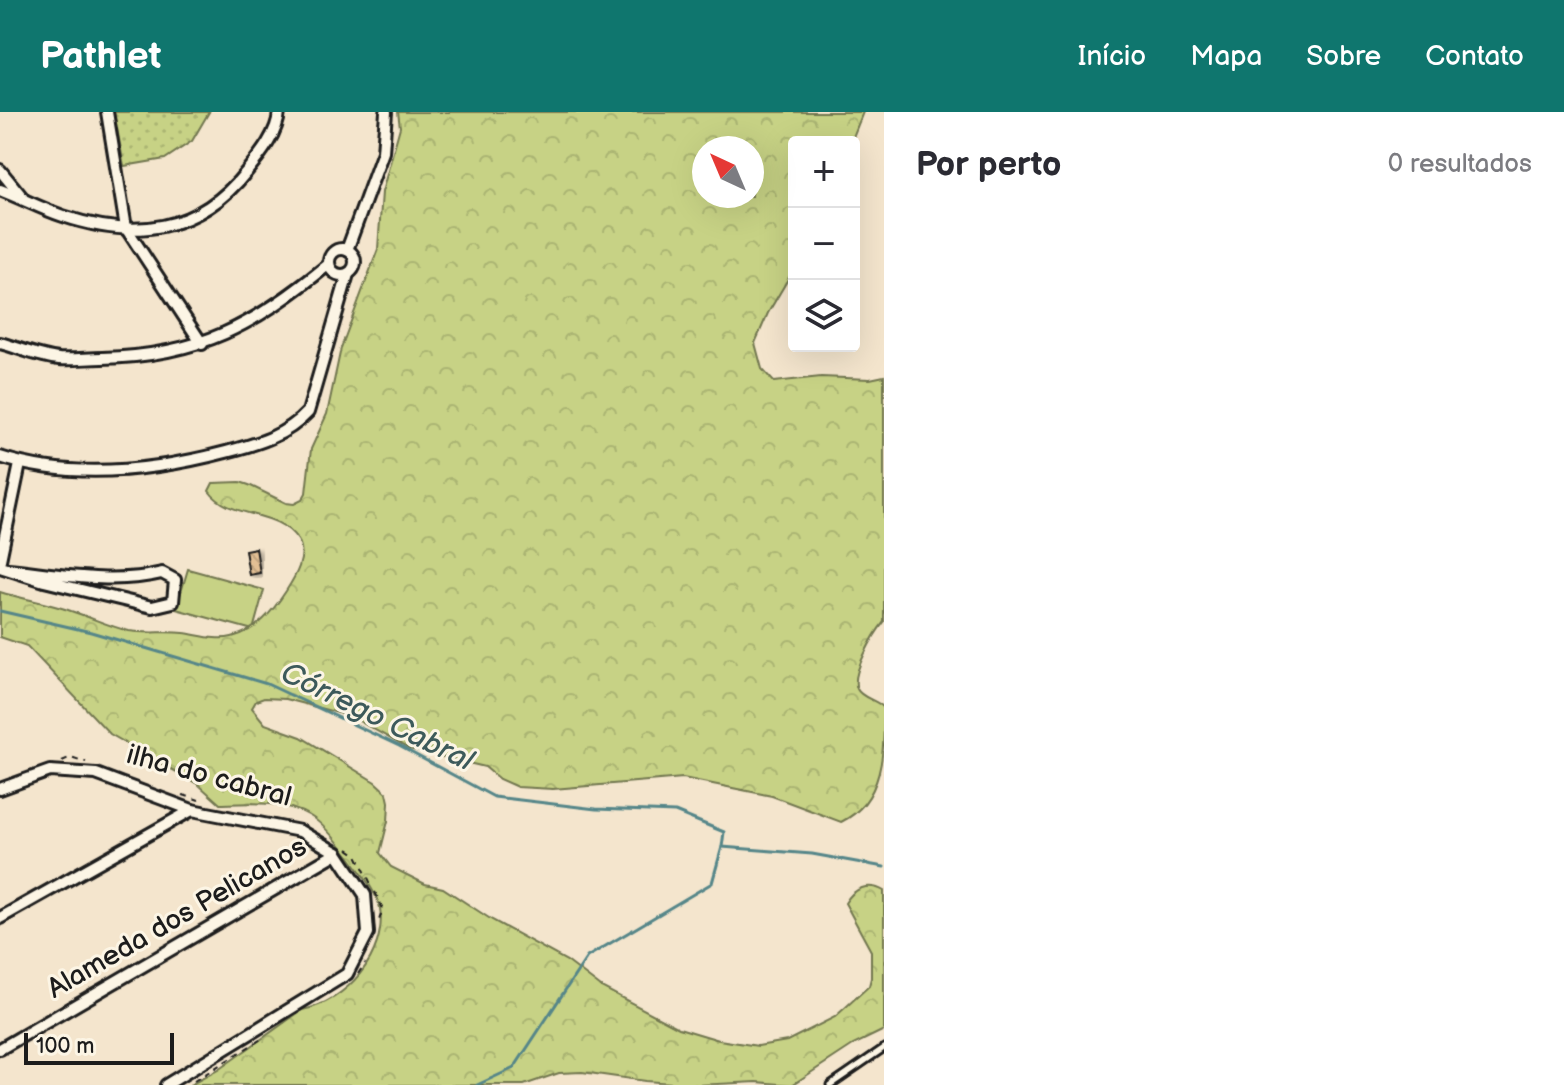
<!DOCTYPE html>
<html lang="pt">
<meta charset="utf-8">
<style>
body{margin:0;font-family:"Balsamiq Sans",sans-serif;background:#f2f2f3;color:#2b2b33}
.controls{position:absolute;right:24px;top:24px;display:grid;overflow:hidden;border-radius:8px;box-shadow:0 8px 32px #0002}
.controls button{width:72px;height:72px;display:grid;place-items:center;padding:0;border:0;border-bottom:2px solid #e1e1e2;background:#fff;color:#2b2b33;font:40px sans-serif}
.compass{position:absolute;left:692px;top:24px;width:72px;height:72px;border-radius:50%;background:#fff;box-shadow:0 8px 32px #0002;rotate:316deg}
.scale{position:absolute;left:24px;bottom:20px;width:150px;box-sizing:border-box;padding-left:8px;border:4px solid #1c1c1c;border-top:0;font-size:22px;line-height:28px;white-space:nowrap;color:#1c1c1c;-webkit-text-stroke:6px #fcf5e5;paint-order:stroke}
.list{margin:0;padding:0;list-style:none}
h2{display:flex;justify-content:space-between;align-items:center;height:104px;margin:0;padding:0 32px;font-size:34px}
h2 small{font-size:26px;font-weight:400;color:#7c7c81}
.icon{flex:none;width:44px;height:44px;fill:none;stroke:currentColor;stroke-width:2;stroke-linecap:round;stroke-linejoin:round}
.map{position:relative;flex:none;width:884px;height:973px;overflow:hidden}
header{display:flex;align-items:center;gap:48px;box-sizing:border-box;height:112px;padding:0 40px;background:#0f766e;color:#fff}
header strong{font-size:38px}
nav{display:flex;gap:44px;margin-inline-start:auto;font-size:28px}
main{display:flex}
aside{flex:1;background:#fff}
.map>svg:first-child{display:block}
.green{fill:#c7d285;stroke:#727750;stroke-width:2}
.forest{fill:url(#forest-crowns);stroke:#727750;stroke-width:2;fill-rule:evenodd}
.park{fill:url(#park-dots);stroke:#727750;stroke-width:2}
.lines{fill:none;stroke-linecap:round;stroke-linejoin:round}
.stream{stroke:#558689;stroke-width:3}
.building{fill:url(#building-back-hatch);stroke:#1c1c1c;stroke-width:2;filter:url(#shadow)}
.service-casing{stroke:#1c1c1c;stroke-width:11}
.minor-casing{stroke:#1c1c1c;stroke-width:16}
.path{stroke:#1c1c1c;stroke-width:2;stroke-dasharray:6 6;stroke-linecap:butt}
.service{stroke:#fcf5e5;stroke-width:5}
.minor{stroke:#fcf5e5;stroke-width:10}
.labels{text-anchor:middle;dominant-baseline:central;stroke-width:6;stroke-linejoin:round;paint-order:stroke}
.street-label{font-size:28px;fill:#1c1c1c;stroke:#fcf5e5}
.water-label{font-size:30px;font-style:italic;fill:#3d5a5b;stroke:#fcf5e5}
</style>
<header>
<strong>Pathlet</strong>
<nav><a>Início</a><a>Mapa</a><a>Sobre</a><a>Contato</a></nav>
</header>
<main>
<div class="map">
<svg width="884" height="973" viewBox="0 0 884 973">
<defs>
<pattern id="forest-crowns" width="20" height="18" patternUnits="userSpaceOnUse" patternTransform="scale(2)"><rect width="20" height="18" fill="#c7d285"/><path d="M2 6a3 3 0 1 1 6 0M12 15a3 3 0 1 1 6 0" fill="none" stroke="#aab472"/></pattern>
<pattern id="park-dots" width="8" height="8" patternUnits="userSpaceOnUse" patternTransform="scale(2)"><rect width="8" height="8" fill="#c7d285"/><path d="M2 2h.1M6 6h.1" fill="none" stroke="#aab472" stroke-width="1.8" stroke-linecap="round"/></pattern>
<pattern id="building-back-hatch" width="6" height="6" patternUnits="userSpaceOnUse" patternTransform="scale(2)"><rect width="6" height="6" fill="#e2bf94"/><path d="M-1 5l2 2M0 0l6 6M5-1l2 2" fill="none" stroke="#c1a47f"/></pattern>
<filter id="shadow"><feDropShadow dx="4.5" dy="2.5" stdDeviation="2" flood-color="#0004"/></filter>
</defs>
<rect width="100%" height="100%" fill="#f4e5cd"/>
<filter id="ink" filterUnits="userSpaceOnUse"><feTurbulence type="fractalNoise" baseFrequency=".0125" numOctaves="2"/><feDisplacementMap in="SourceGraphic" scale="16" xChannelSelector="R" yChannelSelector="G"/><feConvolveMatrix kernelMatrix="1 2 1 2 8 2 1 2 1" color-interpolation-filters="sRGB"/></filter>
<g filter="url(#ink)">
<polygon class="green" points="188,457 264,478 253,518 176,497"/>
<path class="forest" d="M 398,0 L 863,0 L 851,30 L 794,30 L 794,157 L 768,201 L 755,231 L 762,257 L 774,270 L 821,265 L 870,267 L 884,264 L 884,510 C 875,521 850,562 857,577 C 861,586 877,588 884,596 C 884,640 884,689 841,710 L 772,684 L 683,666 L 553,677 L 517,675 L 499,667 L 485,655 L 409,637 L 350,604 L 285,587 L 264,586 L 256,589 L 252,596 L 265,612 L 301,625 L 375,670 L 387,681 L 389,690 L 388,709 L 380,741 L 391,755 L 425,772 L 443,776 L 492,808 L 567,849 L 601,875 L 679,916 L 719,928 L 758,934 L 787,929 L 835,905 L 869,874 L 871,866 L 871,839 L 845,791 C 854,776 868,770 884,779 L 884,918 L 853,933 L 792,973 L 757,970 L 698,973 L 645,969 L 582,960 L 559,961 L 524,973 L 190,973 L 218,958 L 302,898 C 346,890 387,843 380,796 C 376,775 329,715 310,704 C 282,688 251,691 220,692 L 199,673 L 110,622 L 27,534 L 0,525 L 0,480 C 23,487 48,491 71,499 C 90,505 108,514 129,519 C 146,522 166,519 184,521 C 199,523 217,529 232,525 C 257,519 273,499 286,479 C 295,465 308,444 298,428 C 277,396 230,408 209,379 L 213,371 L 240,370 L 249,373 L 286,391 L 294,392 L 302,388 L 306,381 L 311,337 L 327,302 L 341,236 L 378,137 L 382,80 L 400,15 ZM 704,36 L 752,36 L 752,84 L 704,84 Z"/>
<polygon class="park" points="114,0 209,0 192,29 165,47 124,54"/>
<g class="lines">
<g class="stream">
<polyline points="0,499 91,520 267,572 399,634 494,685 596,697 675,700 724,720 722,735 812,742 884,755"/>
<polyline points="477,973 514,956 587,845 712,771 722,735"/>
</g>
</g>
<polygon class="building" points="256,436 260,461 249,463 245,438"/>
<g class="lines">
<defs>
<polyline id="service" points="830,973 884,936"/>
<g id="minor">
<polyline points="107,0 126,116 202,232"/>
<polyline points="0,58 22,85"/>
<path d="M 0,78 C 21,86 42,97 63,104 C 135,128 198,121 247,59 C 260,43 278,21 279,0"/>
<circle cx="342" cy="150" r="13"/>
<polyline points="347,138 383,40 386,0"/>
<path d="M 0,231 C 19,236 40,245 59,247 C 73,248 88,246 102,246 C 200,244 255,213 329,152"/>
<path d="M 0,345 C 72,368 154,359 226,340 C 257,332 286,324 308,300 L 348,162"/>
<polyline points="0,448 20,352"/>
<path d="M 0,455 L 44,469 L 152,495 L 173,490 L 175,468 L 162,461 C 112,473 58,462 8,457"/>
<polyline points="0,677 50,659 96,662 192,698 300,719 337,741 365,783 368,821 347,862 166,973"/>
<polyline points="0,806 192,698"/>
<polyline points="0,937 337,741"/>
</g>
</defs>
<use href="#service" class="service-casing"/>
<use href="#minor" class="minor-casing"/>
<g class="path">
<polyline points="62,649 71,645 86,650"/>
<polyline points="183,683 199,688"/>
<polyline points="348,737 357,743 372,774"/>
<polyline points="375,780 383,797 378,811"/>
<polyline points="358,862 365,851"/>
<polyline points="194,969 263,926"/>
</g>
<use href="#service" class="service"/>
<use href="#minor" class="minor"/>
</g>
</g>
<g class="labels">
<g class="street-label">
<text transform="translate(209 664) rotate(15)">ilha do cabral</text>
<text transform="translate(177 806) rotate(-30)">Alameda dos Pelicanos</text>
</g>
<g class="water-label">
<text transform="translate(377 605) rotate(26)">Córrego Cabral</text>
</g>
</g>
</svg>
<div class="controls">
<button>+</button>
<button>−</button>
<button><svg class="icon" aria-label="layers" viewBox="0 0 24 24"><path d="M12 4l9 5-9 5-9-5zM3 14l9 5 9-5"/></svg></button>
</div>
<svg class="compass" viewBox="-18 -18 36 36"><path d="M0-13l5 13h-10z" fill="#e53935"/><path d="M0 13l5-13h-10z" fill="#7c7c81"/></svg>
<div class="scale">100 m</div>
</div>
<aside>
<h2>Por perto<small>0 resultados</small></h2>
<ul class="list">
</ul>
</aside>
</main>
